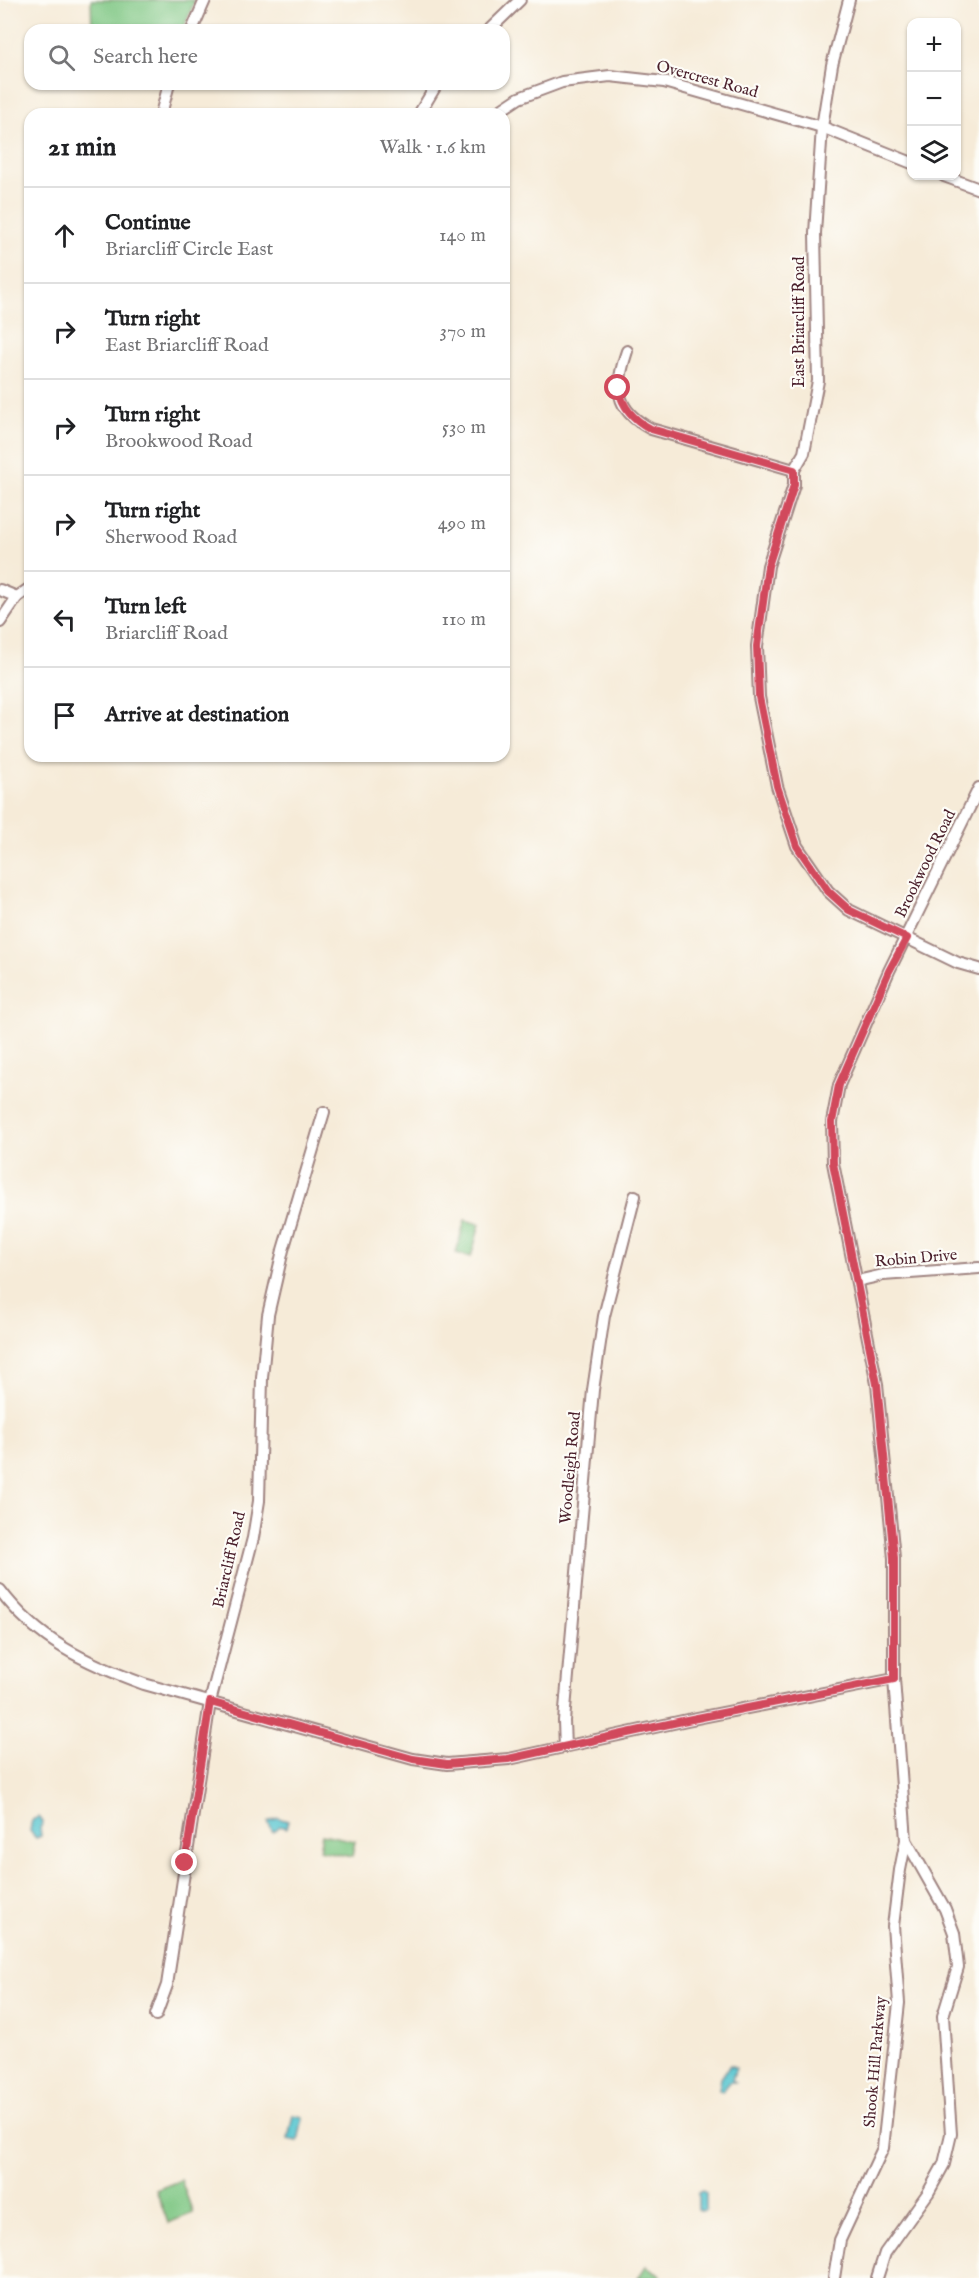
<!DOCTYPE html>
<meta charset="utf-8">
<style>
body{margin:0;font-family:"IM FELL English",serif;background:#f6f6f6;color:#202124}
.controls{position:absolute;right:18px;top:18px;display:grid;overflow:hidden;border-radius:12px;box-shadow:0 2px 4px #0004}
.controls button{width:54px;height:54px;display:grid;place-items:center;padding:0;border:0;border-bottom:2px solid #e0e0e0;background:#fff;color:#202124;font:30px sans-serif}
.stop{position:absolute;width:18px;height:18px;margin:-14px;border:4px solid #d1495b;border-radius:50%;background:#fff}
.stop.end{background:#d1495b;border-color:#fff;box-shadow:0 2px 6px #0008}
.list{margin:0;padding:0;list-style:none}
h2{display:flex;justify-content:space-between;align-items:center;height:78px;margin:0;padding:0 24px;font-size:26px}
h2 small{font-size:20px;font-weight:400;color:#757577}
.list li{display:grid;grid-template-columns:39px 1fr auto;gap:18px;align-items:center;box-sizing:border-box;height:96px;padding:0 24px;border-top:2px solid #e0e0e0}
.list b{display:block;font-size:22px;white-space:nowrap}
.list p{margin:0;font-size:20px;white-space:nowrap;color:#757577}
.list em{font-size:20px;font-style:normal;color:#757577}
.icon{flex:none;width:33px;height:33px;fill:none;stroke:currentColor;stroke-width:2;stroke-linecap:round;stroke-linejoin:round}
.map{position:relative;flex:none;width:979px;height:2278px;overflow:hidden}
.search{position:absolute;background:#fff;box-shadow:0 2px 4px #0004;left:24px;top:24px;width:486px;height:66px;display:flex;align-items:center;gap:15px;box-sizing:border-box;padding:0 21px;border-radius:18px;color:#757577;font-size:22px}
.panel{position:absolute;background:#fff;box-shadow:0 2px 4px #0004;left:24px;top:108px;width:486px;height:654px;border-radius:18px}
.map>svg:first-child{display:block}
.green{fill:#7dc682;stroke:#647256;stroke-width:1.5}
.water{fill:#59c6d0;stroke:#52727e;stroke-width:1.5}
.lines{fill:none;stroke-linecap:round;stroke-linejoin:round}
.street-casing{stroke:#a08582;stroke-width:14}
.street{stroke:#fff;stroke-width:10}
.route{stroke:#d1495b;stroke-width:8}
.labels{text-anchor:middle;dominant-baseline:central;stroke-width:4.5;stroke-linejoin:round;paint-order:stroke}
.street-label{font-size:16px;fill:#4a1f2b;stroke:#fdfcf7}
</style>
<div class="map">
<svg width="979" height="2278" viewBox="0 0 979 2278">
<rect width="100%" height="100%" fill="#fdfcf7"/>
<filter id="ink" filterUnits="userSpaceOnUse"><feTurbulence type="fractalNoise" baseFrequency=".0167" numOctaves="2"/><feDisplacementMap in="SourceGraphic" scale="12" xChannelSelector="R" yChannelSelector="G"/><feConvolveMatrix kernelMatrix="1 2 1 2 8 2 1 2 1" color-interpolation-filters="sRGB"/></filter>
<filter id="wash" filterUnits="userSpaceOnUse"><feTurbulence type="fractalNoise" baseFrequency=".008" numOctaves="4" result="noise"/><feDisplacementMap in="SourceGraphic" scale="24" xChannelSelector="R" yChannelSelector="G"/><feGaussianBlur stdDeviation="1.35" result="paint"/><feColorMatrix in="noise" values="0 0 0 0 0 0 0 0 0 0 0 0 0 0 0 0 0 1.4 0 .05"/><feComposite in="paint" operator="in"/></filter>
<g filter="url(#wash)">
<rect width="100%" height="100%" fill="#f6ebd8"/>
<g class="green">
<polygon points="91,0 195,0 183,30 92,30"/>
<polygon points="465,1220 480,1224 471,1257 456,1253"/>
<polygon points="322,1834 355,1841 352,1857 319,1850"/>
<polygon points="181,2180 193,2213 168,2223 156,2190"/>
<polygon points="646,2266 661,2275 658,2278 638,2278"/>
</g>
<g class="water">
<polygon points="39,1817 43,1822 40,1828 41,1836 36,1838 30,1831 32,1820"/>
<polygon points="278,1818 288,1821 286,1828 280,1826 273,1832 268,1822"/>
<polygon points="730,2065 736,2068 732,2080 735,2082 730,2082 722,2092 719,2090 721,2078"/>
<polygon points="293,2115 303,2117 298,2141 288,2139"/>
<polygon points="702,2191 706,2193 706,2209 702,2211 698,2209 698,2193"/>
</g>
</g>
<g filter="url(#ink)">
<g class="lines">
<defs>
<g id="street">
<polyline points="849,0 832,65 822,127 815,233 818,381 804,453 794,470 794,485 768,566 757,646 759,697 777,786 797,846 828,891 849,910 958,963 979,969"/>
<polyline points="192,30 205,0"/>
<polyline points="489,30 520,0"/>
<polyline points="161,114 169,84"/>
<polyline points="419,114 437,84"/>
<polyline points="495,114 519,98 562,82 610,76 664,82 822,127 912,163"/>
<polyline points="944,176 979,189"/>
<path d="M 627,351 C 615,387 613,409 651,429 L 794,470"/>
<polyline points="0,590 17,597"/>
<polyline points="0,622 17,597 30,588"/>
<polyline points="857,1281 883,1275 979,1268"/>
<path d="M 0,1590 C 38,1641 86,1663 144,1684 L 413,1759 L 447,1764 L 509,1759 L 687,1720 L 894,1679"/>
<polyline points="565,1747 564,1721 593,1390 604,1316 635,1196"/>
<polyline points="156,2015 167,1985 210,1702 253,1538 259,1501 262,1378 268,1315 283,1250 324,1112"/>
<polyline points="834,2278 840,2240 883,2148 899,2003 893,1926 900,1870 906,1840 894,1679 894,1558 877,1384 833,1163 832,1122 839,1085 889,971 979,788"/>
<polyline points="877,2278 885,2253 928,2193 944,2164 951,2134 943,2016 958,1967 954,1933 945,1909 906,1840"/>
</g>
</defs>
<use href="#street" class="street-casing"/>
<use href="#street" class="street"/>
</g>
</g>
<g class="lines" filter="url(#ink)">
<path class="route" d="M 185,1863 L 210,1702 L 413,1759 L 447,1764 L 508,1759 L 687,1720 L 894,1679 L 894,1558 L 877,1384 L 833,1163 L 832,1122 L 839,1085 L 889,971 L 907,938 L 849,910 L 828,891 L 797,846 L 777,786 L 759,697 L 757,646 L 768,566 L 794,485 L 794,470 L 651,429 C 632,419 623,407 618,388"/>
</g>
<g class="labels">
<g class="street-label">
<text transform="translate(707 80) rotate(15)">Overcrest Road</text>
<text transform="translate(800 322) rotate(-90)">East Briarcliff Road</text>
<text transform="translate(926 864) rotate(-64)">Brookwood Road</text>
<text transform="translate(916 1259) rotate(-5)">Robin Drive</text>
<text transform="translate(571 1468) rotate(-85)">Woodleigh Road</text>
<text transform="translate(230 1560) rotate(-77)">Briarcliff Road</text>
<text transform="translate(876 2062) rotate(-85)">Shook Hill Parkway</text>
</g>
</g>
</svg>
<div class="controls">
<button>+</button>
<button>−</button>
<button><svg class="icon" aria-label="layers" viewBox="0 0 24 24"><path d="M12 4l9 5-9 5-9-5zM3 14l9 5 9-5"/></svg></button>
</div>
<div class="stop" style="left:618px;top:388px"></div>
<div class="stop end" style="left:185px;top:1863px"></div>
<div class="search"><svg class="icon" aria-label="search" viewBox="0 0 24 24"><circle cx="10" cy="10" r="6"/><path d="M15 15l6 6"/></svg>Search here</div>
<section class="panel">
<h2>21 min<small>Walk · 1.6 km</small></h2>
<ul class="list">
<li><svg class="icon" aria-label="ahead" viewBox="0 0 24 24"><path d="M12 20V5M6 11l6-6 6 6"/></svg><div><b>Continue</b><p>Briarcliff Circle East</p></div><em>140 m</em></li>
<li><svg class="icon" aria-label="right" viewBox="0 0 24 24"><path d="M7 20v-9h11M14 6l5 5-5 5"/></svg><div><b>Turn right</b><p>East Briarcliff Road</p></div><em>370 m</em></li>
<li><svg class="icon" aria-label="right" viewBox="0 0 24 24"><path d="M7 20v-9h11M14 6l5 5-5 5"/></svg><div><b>Turn right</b><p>Brookwood Road</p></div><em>530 m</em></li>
<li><svg class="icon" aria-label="right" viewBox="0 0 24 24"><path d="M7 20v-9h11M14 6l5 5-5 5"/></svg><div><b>Turn right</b><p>Sherwood Road</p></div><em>490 m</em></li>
<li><svg class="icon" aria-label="left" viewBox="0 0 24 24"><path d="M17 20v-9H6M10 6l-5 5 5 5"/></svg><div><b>Turn left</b><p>Briarcliff Road</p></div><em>110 m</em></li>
<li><svg class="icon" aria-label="arrive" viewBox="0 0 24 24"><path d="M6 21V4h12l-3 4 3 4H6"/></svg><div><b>Arrive at destination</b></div></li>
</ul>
</section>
</div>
